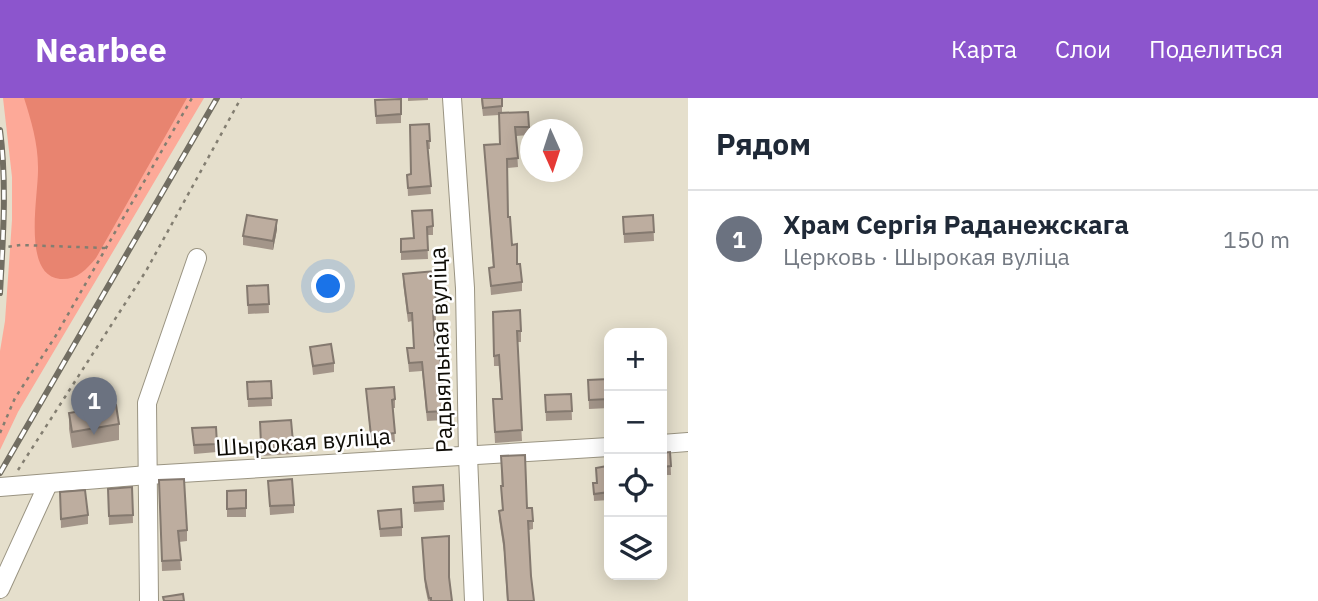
<!DOCTYPE html>
<html lang="ru">
<meta charset="utf-8">
<style>
body{margin:0;font-family:"IBM Plex Sans",sans-serif;background:#f6f6f7;color:#1f2937}
.controls{position:absolute;right:21px;bottom:21px;display:grid;overflow:hidden;border-radius:14px;box-shadow:0 4px 18px #0003}
.controls button{width:63px;height:63px;display:grid;place-items:center;padding:0;border:0;border-bottom:2px solid #e0e1e3;background:#fff;color:#1f2937;font:35px sans-serif}
.compass{position:absolute;left:520px;top:21px;width:63px;height:63px;border-radius:50%;background:#fff;box-shadow:0 4px 18px #0003;rotate:177deg}
.you{position:absolute;left:329px;top:189px;width:24px;height:24px;margin:-18px;border:5px solid #fff;border-radius:50%;background:#1a73e8;box-shadow:0 0 0 10px #1a73e833}
.badge{display:grid;place-items:center;width:46px;height:46px;border-radius:50%;background:#8c55cd;color:#fff;font-size:23px;font-weight:700}
.pin{position:absolute;translate:-50% -58px;filter:drop-shadow(0 2px 4px #0008)}
.pin::after{content:'';position:absolute;top:37px;width:24px;height:21px;background:inherit;clip-path:polygon(0 0,100% 0,50% 100%)}
.list{margin:0;padding:0;list-style:none}
h2{display:flex;justify-content:space-between;align-items:center;height:91px;margin:0;padding:0 28px;font-size:30px}
h2 small{font-size:23px;font-weight:400;color:#747a83}
.list li{display:grid;grid-template-columns:46px 1fr auto;gap:21px;align-items:center;box-sizing:border-box;height:98px;padding:0 28px;border-top:2px solid #e0e1e3}
.list b{display:block;font-size:26px;white-space:nowrap}
.list p{margin:0;font-size:23px;white-space:nowrap;color:#747a83}
.list em{font-size:23px;font-style:normal;color:#747a83}
.icon{flex:none;width:38px;height:38px;fill:none;stroke:currentColor;stroke-width:2;stroke-linecap:round;stroke-linejoin:round}
.map{position:relative;flex:none;width:688px;height:503px;overflow:hidden}
header{display:flex;align-items:center;gap:42px;box-sizing:border-box;height:98px;padding:0 35px;background:#8c55cd;color:#fff}
header strong{font-size:33px}
nav{display:flex;gap:38px;margin-inline-start:auto;font-size:24px}
main{display:flex}
aside{flex:1;background:#fff}
.map>svg:first-child{display:block}
.green{fill:#fda998}
.forest{fill:#e88470}
.lines{fill:none;stroke-linecap:round;stroke-linejoin:round}
.minor-casing{stroke:#9a9482;stroke-width:20}
.path{stroke:#837e71;stroke-width:2.5;stroke-dasharray:3.5 5;stroke-linecap:butt}
.minor{stroke:#fff;stroke-width:18}
.rail-casing{stroke:#726e62;stroke-width:6}
.rail{stroke:#fff;stroke-width:3.5;stroke-dasharray:10;stroke-linecap:butt}
.wall{fill:#a39589}
.shaded-wall{fill:#84796f}
.building{fill:#bdad9f;stroke:#84796f;stroke-width:2}
.labels{text-anchor:middle;dominant-baseline:central;stroke-width:5;stroke-linejoin:round;paint-order:stroke}
.street-label{font-size:23px;fill:#0e0c06;stroke:#fff}
</style>
<header>
<strong>Nearbee</strong>
<nav><a>Карта</a><a>Слои</a><a>Поделиться</a></nav>
</header>
<main>
<div class="map">
<svg width="688" height="503" viewBox="0 0 688 503">
<rect width="100%" height="100%" fill="#e5dfcc"/>
<polygon class="green" points="3,0 204,0 18,314 0,352 0,253 5,223 12,122 12,79"/>
<path class="forest" d="M 24,0 L 187,0 L 96,160 C 86,172 77,182 60,181 C 21,177 39,96 38,69 C 38,45 31,22 24,0 Z"/>
<g class="lines">
<defs>
<g id="minor">
<polyline points="452,0 465,190 468,358 474,503"/>
<polyline points="662,346 688,344"/>
<polyline points="0,389 148,377 609,349"/>
<polyline points="0,491 48,386"/>
<polyline points="149,503 147,305 197,160"/>
</g>
</defs>
<use href="#minor" class="minor-casing"/>
<g class="path">
<polyline points="0,150 21,147 105,150"/>
<polyline points="0,335 15,300 55,239 192,0"/>
<polyline points="18,372 146,173 241,0"/>
</g>
<use href="#minor" class="minor"/>
<defs>
<g id="rail">
<path d="M 0,32 C 7,86 3,141 0,195"/>
<polyline points="0,375 217,0"/>
</g>
</defs>
<use href="#rail" class="rail-casing"/>
<use href="#rail" class="rail"/>
</g>
<g class="wall">
<polygon points="408,0 428,0 428,2 408,3"/>
<polygon points="481,0 502,0 502,15 529,29 529,37 516,38 518,69 507,70 508,119 512,147 522,184 522,193 491,197 489,170 493,170 484,47 499,46 499,17 483,18"/>
<polygon points="401,1 401,25 376,26 375,2"/>
<polygon points="429,26 430,51 428,51 431,96 408,98 407,77 411,76"/>
<polygon points="412,113 433,128 433,137 427,137 428,161 401,162 401,141 414,140"/>
<polygon points="653,117 654,143 624,145 623,119"/>
<polygon points="277,131 273,152 243,147 243,138"/>
<polygon points="435,173 436,222 434,222 435,248 445,313 445,322 427,323 422,273 409,274 407,250 414,250 412,223 408,224 403,185 403,176"/>
<polygon points="268,187 269,215 248,216 247,188"/>
<polygon points="493,214 521,233 521,244 517,244 522,343 495,345 493,301 501,301 499,268 494,268"/>
<polygon points="310,249 334,265 334,274 313,277"/>
<polygon points="609,281 609,310 589,311 588,282"/>
<polygon points="271,283 272,308 248,309 247,284"/>
<polygon points="366,291 395,301 395,310 393,310 395,344 371,346"/>
<polygon points="571,296 572,322 546,323 545,297"/>
<polygon points="69,315 119,326 119,342 72,350 69,331"/>
<polygon points="260,324 293,344 293,356 261,358"/>
<polygon points="192,330 217,346 217,354 194,356"/>
<polygon points="670,354 671,377 662,377 662,355"/>
<polygon points="501,358 533,423 533,431 529,432 531,478 534,503 507,503 504,454 499,421 499,413 502,412"/>
<polygon points="596,370 609,384 609,402 594,403 593,385 596,385"/>
<polygon points="159,382 187,432 187,443 179,444 181,472 162,473"/>
<polygon points="268,383 294,407 294,415 270,417"/>
<polygon points="443,387 444,412 414,414 413,389"/>
<polygon points="132,389 133,425 109,427 108,399"/>
<polygon points="246,392 246,419 227,419 227,393"/>
<polygon points="60,394 88,417 88,426 61,430"/>
<polygon points="378,413 402,429 402,438 380,439"/>
<polygon points="422,440 449,479 452,503 428,503 425,489"/>
</g>
<polygon class="shaded-wall" points="277,122 277,131 273,152 273,143"/>
<g class="building">
<polygon points="482,0 502,0 502,8 483,10"/>
<polygon points="401,1 401,16 376,18 375,2"/>
<polygon points="528,14 529,29 515,29 518,60 507,61 508,119 510,119 512,147 517,146 517,166 520,166 522,184 491,188 489,170 494,169 484,47 500,46 499,15"/>
<polygon points="429,26 430,43 427,43 431,88 408,90 407,77 411,76 410,27"/>
<polygon points="432,112 433,128 427,129 428,152 401,154 401,141 414,140 412,113"/>
<polygon points="247,117 277,122 273,143 243,138"/>
<polygon points="653,117 654,134 624,136 623,119"/>
<polygon points="435,173 436,213 433,213 435,248 439,247 445,313 427,314 422,264 409,265 407,250 414,250 412,215 408,215 403,176"/>
<polygon points="268,187 269,206 248,207 247,188"/>
<polygon points="520,212 521,233 517,233 522,332 495,334 493,301 502,301 499,257 494,258 493,214"/>
<polygon points="331,246 334,265 313,268 310,249"/>
<polygon points="609,281 609,301 589,302 588,282"/>
<polygon points="271,283 272,300 248,301 247,284"/>
<polygon points="394,289 395,301 392,302 395,335 371,338 366,291"/>
<polygon points="571,296 572,313 546,314 545,297"/>
<polygon points="116,307 119,326 72,334 69,315"/>
<polygon points="291,322 293,344 261,346 260,324"/>
<polygon points="216,329 217,346 194,347 192,330"/>
<polygon points="670,354 671,368 662,369 662,355"/>
<polygon points="525,357 527,410 532,410 533,423 528,423 531,478 534,503 508,503 504,445 499,413 503,412 501,388 503,388 501,358"/>
<polygon points="607,368 609,384 609,394 594,396 593,385 597,385 596,370"/>
<polygon points="184,381 187,432 178,433 181,462 162,463 159,382"/>
<polygon points="292,381 294,407 270,408 268,383"/>
<polygon points="443,387 444,403 414,405 413,389"/>
<polygon points="132,389 133,417 109,418 108,391"/>
<polygon points="85,392 88,417 61,421 60,394"/>
<polygon points="246,392 246,410 227,411 227,393"/>
<polygon points="401,411 402,429 380,431 378,413"/>
<polygon points="449,438 449,479 452,503 431,503 431,500 429,500 425,481 422,440"/>
<polygon points="183,496 184,503 164,503 163,499"/>
</g>
<g class="labels">
<g class="street-label">
<text transform="translate(440 252) rotate(-92)">Радыяльная вуліца</text>
<text transform="translate(303 343) rotate(-4)">Шырокая вуліца</text>
</g>
</g>
</svg>
<div class="controls">
<button>+</button>
<button>−</button>
<button><svg class="icon" aria-label="locate" viewBox="0 0 24 24"><circle cx="12" cy="12" r="6"/><path d="M12 2v4M12 18v4M2 12h4M18 12h4"/></svg></button>
<button><svg class="icon" aria-label="layers" viewBox="0 0 24 24"><path d="M12 4l9 5-9 5-9-5zM3 14l9 5 9-5"/></svg></button>
</div>
<svg class="compass" viewBox="-18 -18 36 36"><path d="M0-13l5 13h-10z" fill="#e53935"/><path d="M0 13l5-13h-10z" fill="#747a83"/></svg>
<div class="you"></div>
<div class="pin badge" style="left:94px;top:337px;background:#6b7280">1</div>
</div>
<aside>
<h2>Рядом<small></small></h2>
<ul class="list">
<li><span class="badge" style="background:#6b7280">1</span><div><b>Храм Сергія Раданежскага</b><p>Церковь · Шырокая вуліца</p></div><em>150 m</em></li>
</ul>
</aside>
</main>
